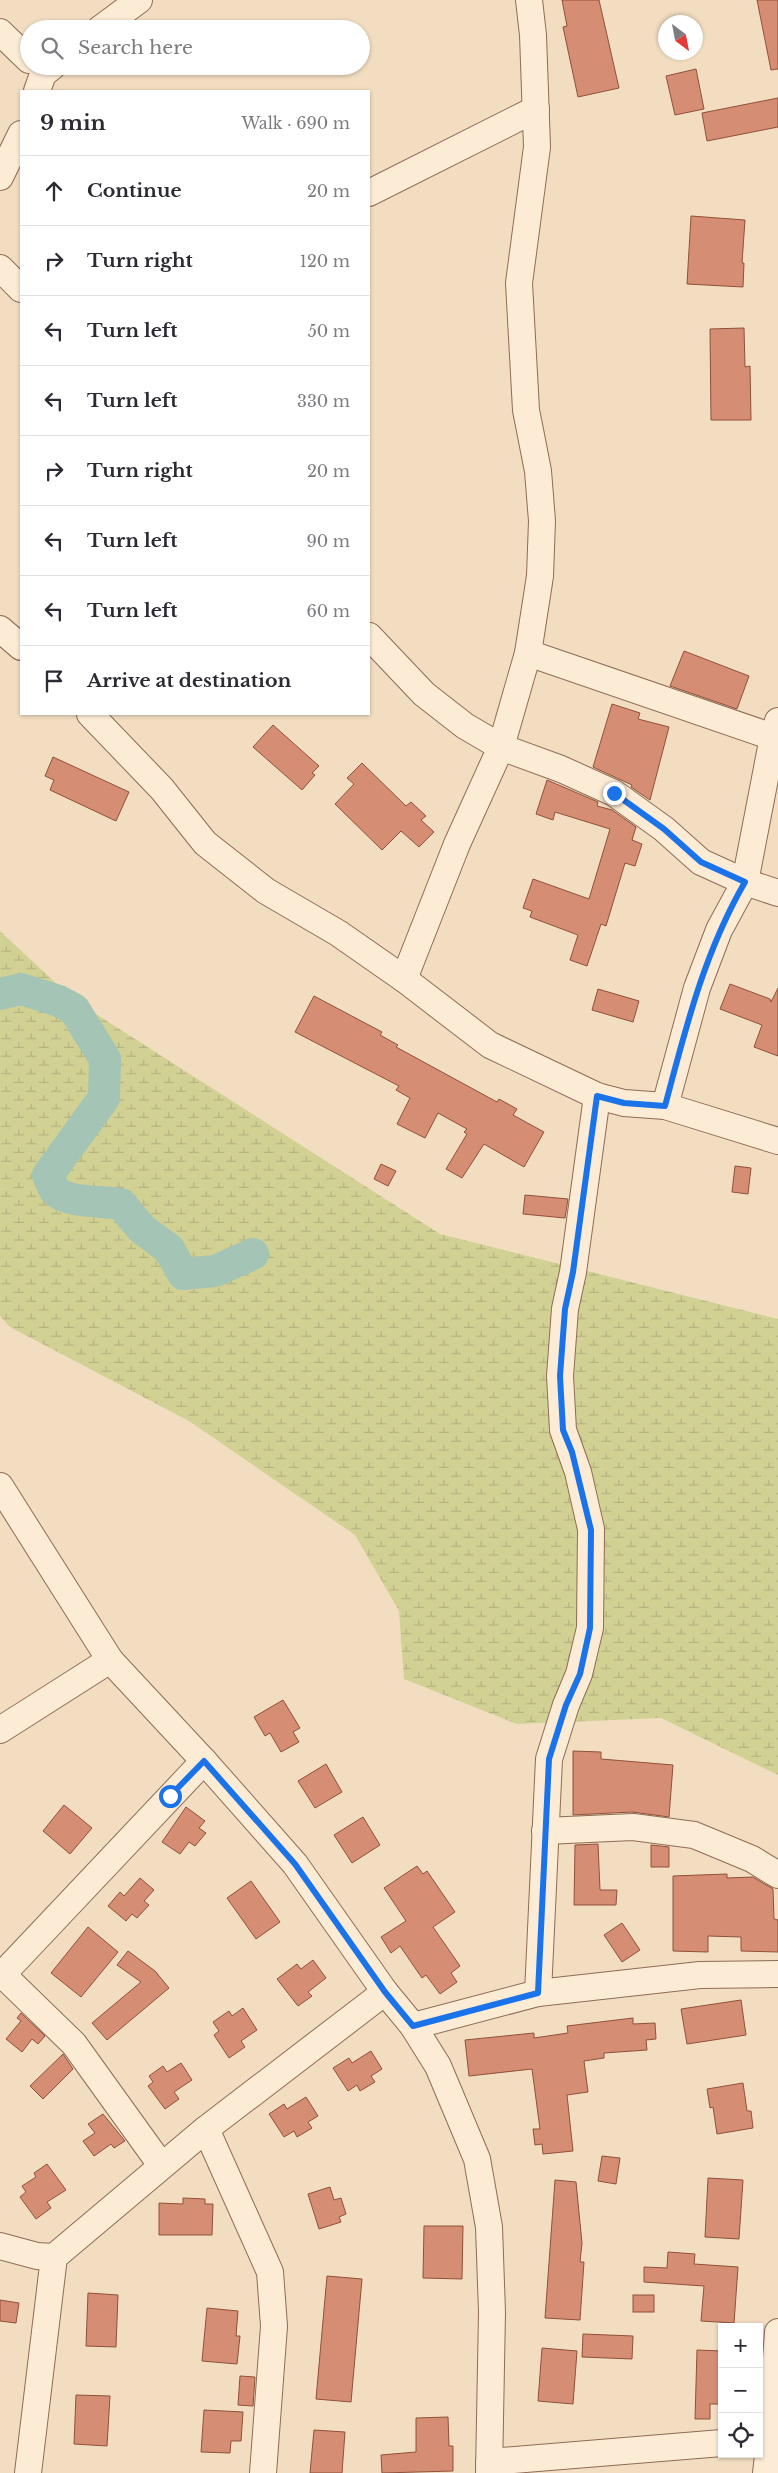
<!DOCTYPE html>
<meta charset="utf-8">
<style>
body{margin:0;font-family:"Libre Baskerville",serif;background:#f2f2f3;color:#2b2b33}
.controls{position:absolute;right:15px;bottom:15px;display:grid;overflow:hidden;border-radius:0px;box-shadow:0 1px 4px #0004}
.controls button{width:45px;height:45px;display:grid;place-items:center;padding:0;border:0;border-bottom:1px solid #e1e1e2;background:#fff;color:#2b2b33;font:25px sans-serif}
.compass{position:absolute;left:658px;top:15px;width:45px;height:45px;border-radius:50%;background:#fff;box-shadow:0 1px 4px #0004;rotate:148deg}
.stop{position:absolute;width:15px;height:15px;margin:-11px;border:4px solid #1a73e8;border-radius:50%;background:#fff}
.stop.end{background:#1a73e8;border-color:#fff;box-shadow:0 1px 5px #0008}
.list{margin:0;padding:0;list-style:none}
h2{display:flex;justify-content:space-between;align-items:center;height:65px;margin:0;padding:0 20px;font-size:21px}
h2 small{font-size:16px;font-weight:400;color:#7c7c81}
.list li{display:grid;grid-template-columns:32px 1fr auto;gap:15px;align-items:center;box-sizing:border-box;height:70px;padding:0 20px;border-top:1px solid #e1e1e2}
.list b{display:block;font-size:19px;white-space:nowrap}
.list em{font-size:16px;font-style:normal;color:#7c7c81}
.icon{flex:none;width:28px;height:28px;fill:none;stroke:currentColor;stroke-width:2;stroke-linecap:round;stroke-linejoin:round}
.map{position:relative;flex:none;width:778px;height:2473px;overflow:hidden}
.search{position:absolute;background:#fff;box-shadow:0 1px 4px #0004;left:20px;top:20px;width:350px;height:55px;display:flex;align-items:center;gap:12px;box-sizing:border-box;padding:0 18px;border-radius:28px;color:#7c7c81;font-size:19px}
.panel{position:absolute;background:#fff;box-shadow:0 1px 4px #0004;left:20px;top:90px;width:350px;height:625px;border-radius:0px}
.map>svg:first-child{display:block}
.wetland{fill:url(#wetland-marsh)}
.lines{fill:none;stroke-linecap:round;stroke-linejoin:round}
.river{stroke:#a4c4b6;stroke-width:32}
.building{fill:#d58e73;stroke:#90503a}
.minor-casing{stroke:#8e6c56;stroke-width:28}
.minor{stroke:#fcebd5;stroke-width:26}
.route{stroke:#1a73e8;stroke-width:6}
</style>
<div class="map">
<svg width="778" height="2473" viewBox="0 0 778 2473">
<defs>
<pattern id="wetland-marsh" width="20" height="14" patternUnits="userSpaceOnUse" patternTransform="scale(1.25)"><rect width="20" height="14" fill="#d2d194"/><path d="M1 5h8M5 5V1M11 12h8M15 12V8" fill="none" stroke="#b5b37f"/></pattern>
</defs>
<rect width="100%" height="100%" fill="#f2ddc1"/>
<polygon class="wetland" points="0,931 74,1000 440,1234 778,1319 778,1775 661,1718 517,1724 404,1679 399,1611 355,1535 189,1421 10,1327 0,1316"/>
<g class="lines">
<path class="river" d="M 0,994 L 21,989 L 59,1001 L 74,1009 L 105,1059 L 104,1098 L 48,1175 C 50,1179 52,1186 55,1190 C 65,1203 104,1201 121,1204 L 142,1229 L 169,1249 L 183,1274 L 215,1271 L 253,1254"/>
</g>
<g class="building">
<polygon points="562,0 599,0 619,88 578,97 563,27 567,26"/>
<polygon points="757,0 778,0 778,69 771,70"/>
<polygon points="696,69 704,109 675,115 666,76"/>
<polygon points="778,98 778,127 707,141 702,113"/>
<polygon points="691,216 745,220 742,263 744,263 743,287 687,284"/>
<polygon points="744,328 745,367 750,366 751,420 711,420 710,329"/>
<polygon points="684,651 749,676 737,709 670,686"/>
<polygon points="612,704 640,713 638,719 669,727 650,800 631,787 632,785 593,767"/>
<polygon points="273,725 319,766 312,773 315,775 302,790 253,747"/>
<polygon points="53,757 129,792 116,821 50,790 54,780 45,776"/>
<polygon points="362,763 406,806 411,802 426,816 421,820 434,832 419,847 401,831 382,850 335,804 354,784 347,778"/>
<polygon points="547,780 598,802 597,806 612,810 636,827 632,840 642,844 635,866 625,863 606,926 601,924 587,966 570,960 578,935 530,917 532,911 523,908 533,879 589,899 610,829 555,812 553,820 536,814"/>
<polygon points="730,984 770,999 771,1002 778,988 778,1056 754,1047 762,1025 720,1009"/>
<polygon points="598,989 639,1001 633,1022 592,1010"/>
<polygon points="314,996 382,1032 380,1035 398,1045 396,1047 497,1102 499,1099 517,1109 513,1115 544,1132 524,1167 484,1144 462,1178 446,1169 467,1134 464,1132 467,1129 438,1113 425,1138 397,1124 410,1098 396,1090 399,1086 295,1032"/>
<polygon points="381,1164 396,1171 388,1186 374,1179"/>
<polygon points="735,1166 751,1168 748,1194 732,1192"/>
<polygon points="525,1195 568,1199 565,1218 523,1214"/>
<polygon points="283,1700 300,1728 293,1732 299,1742 281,1752 270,1733 265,1736 254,1717"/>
<polygon points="573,1751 601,1752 601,1759 673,1765 669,1817 632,1812 573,1815"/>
<polygon points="326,1764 342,1792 315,1808 298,1781"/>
<polygon points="64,1805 92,1828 70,1854 43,1831"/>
<polygon points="186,1807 205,1821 199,1828 206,1833 195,1846 189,1842 180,1854 162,1842"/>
<polygon points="363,1817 380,1845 352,1863 334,1835"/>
<polygon points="598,1844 600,1890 617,1890 616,1905 574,1905 575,1845"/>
<polygon points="651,1845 669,1847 669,1867 651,1867"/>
<polygon points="417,1866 423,1874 427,1871 455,1912 433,1927 460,1966 451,1973 457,1982 440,1994 426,1975 422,1978 400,1946 391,1953 381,1937 406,1921 384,1888"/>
<polygon points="727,1874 727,1878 753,1877 773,1889 774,1919 778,1920 778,1952 741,1951 741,1937 708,1936 708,1952 673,1951 673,1876"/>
<polygon points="140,1878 154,1890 144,1901 149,1905 137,1918 132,1914 126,1921 108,1906 120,1892 124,1896"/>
<polygon points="251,1881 280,1922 256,1939 227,1898"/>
<polygon points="622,1923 640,1950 622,1962 604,1935"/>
<polygon points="88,1927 118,1952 81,1997 51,1973"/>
<polygon points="128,1951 155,1971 169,1988 107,2040 92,2023 141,1982 117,1965"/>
<polygon points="313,1960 326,1978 308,1992 312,1996 298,2006 277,1979 297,1964 301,1969"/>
<polygon points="741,2000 746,2035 687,2044 681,2009"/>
<polygon points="243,2008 257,2030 241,2041 245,2047 229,2058 214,2035 219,2031 213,2022 229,2011 232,2016"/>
<polygon points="21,2013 45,2036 38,2044 32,2039 22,2052 6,2039 21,2021 17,2018"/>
<polygon points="633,2018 633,2024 655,2023 656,2039 646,2040 647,2050 604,2053 604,2058 584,2061 588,2092 567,2095 573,2151 543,2154 542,2144 535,2145 533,2129 540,2129 532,2069 469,2076 465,2040 534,2033 534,2038 568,2033 567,2026"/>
<polygon points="371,2051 382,2069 371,2076 375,2082 360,2091 357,2085 348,2091 333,2068 349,2058 352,2063"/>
<polygon points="63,2054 73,2069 43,2099 30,2086"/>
<polygon points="181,2063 192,2080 174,2092 179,2099 165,2109 148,2086 153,2082 149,2076 163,2066 167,2072"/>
<polygon points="743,2083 747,2111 751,2111 753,2128 717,2134 713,2107 710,2108 707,2089"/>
<polygon points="306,2097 318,2116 308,2122 312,2128 297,2137 294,2131 284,2137 269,2114 284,2104 287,2109"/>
<polygon points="103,2114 125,2141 114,2148 111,2144 94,2156 83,2141 95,2133 88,2124"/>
<polygon points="602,2156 620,2158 616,2184 598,2181"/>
<polygon points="47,2164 66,2190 47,2202 51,2208 36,2219 20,2197 26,2192 22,2186 36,2177 34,2173"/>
<polygon points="708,2178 743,2180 739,2239 705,2237"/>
<polygon points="555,2180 576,2182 582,2243 580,2262 584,2262 580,2320 545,2318"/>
<polygon points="330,2187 334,2200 341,2198 346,2214 339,2217 341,2222 319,2229 308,2194"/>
<polygon points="183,2198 205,2199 205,2204 213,2204 212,2235 159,2235 159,2203 183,2204"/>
<polygon points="424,2226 463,2226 462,2279 423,2278"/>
<polygon points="668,2252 695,2254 694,2264 738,2267 734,2323 701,2321 704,2286 644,2282 644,2267 667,2268"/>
<polygon points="327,2276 362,2279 351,2402 316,2399"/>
<polygon points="88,2293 118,2295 116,2347 86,2346"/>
<rect x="633" y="2295" width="21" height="17"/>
<polygon points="0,2300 19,2303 16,2323 0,2321"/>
<polygon points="207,2308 238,2311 236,2336 240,2336 237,2364 202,2361"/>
<polygon points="583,2334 633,2336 632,2359 582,2357"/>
<polygon points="542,2348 577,2351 573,2404 538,2401"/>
<polygon points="697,2350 722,2351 722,2404 710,2404 710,2419 695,2419"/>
<polygon points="240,2376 255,2377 253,2406 238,2405"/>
<polygon points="76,2395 110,2396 107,2446 74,2444"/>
<polygon points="204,2410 243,2412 241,2441 231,2441 230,2453 201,2452"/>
<polygon points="448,2417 449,2446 453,2446 453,2471 382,2473 381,2455 416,2452 416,2418"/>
<polygon points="314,2430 345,2432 342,2473 310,2473"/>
</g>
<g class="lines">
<defs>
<g id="minor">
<polyline points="100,29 139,0"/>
<polyline points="0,32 29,60"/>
<polyline points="37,91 43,74 53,66"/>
<polyline points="0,177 21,134"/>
<polyline points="369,193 536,109"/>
<polyline points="0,268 21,289"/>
<polyline points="0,629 21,647"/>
<polyline points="369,636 424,694 465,726 501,747 561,769 614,793 664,829 701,862 745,882 778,893"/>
<polyline points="528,653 773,737"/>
<polyline points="90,714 162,789 205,843 266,891 338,933 404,979 490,1045 597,1096 624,1103 665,1106 778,1141"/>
<polyline points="404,979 457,844 501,747 528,653 540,576 542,521 538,471 526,410 519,283 537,147 533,35 529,0"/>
<polyline points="665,1106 697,988 719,930 745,882 773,737 778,721"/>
<polyline points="0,1486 110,1660 204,1761 295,1864 385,1992 413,2026 438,2066 477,2159 489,2227 492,2312 489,2473"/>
<polyline points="0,1730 110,1660"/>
<polyline points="545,1831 633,1827 694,1835 752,1859 778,1875"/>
<polyline points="2,1974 74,2044 161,2165"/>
<polyline points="0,1977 204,1761"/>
<polyline points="538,1993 549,1759 566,1705 579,1674 590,1628 591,1529 578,1472 563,1430 560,1376 565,1309 573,1272 597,1096"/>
<polyline points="413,2026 538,1993 700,1975 778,1974"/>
<polyline points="206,2129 270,2272 274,2326 263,2473"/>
<polyline points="0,2246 37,2256 54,2257"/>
<polyline points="778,2332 770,2439 778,2439"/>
<polyline points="759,2440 770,2439 766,2473"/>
<polyline points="489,2462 722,2443"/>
<polyline points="28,2473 54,2257 206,2129 385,1992"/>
</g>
</defs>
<use href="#minor" class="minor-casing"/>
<use href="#minor" class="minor"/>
</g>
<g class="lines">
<path class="route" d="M 170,1796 L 204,1761 L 295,1864 L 385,1992 L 413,2026 L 538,1993 L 549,1759 L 566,1705 L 580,1674 L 590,1628 L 591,1530 L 572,1452 L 563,1430 L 560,1376 L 565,1309 L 573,1272 L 597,1096 L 624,1103 L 665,1106 C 686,1027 704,953 745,882 L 701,862 L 664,829 L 614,793"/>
</g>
</svg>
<div class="controls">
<button>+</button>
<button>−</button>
<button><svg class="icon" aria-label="locate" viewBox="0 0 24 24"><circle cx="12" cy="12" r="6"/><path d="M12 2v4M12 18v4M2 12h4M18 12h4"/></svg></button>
</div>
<svg class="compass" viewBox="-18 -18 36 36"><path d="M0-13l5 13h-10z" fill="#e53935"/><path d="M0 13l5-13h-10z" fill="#7c7c81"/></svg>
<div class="stop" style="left:170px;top:1796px"></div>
<div class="stop end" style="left:614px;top:793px"></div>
<div class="search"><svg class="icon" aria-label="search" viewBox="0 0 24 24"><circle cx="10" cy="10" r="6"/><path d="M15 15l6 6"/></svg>Search here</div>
<section class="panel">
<h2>9 min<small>Walk · 690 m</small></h2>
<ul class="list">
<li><svg class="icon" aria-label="ahead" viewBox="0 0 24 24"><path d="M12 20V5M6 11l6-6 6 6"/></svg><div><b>Continue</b></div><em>20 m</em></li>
<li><svg class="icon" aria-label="right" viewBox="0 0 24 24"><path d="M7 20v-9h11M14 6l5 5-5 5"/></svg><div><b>Turn right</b></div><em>120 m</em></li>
<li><svg class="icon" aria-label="left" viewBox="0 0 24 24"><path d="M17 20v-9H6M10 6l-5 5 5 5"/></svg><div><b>Turn left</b></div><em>50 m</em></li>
<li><svg class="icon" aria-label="left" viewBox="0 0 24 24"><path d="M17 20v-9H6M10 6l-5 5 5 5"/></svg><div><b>Turn left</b></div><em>330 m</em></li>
<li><svg class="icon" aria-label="right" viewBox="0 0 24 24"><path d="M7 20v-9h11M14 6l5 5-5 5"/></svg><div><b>Turn right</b></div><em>20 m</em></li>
<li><svg class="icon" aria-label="left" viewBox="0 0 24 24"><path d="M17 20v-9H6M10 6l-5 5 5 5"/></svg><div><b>Turn left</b></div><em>90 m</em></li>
<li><svg class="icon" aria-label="left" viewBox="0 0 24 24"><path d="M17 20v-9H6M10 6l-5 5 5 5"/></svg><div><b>Turn left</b></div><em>60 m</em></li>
<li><svg class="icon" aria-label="arrive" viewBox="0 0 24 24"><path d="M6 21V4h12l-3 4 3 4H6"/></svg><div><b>Arrive at destination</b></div></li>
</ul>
</section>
</div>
